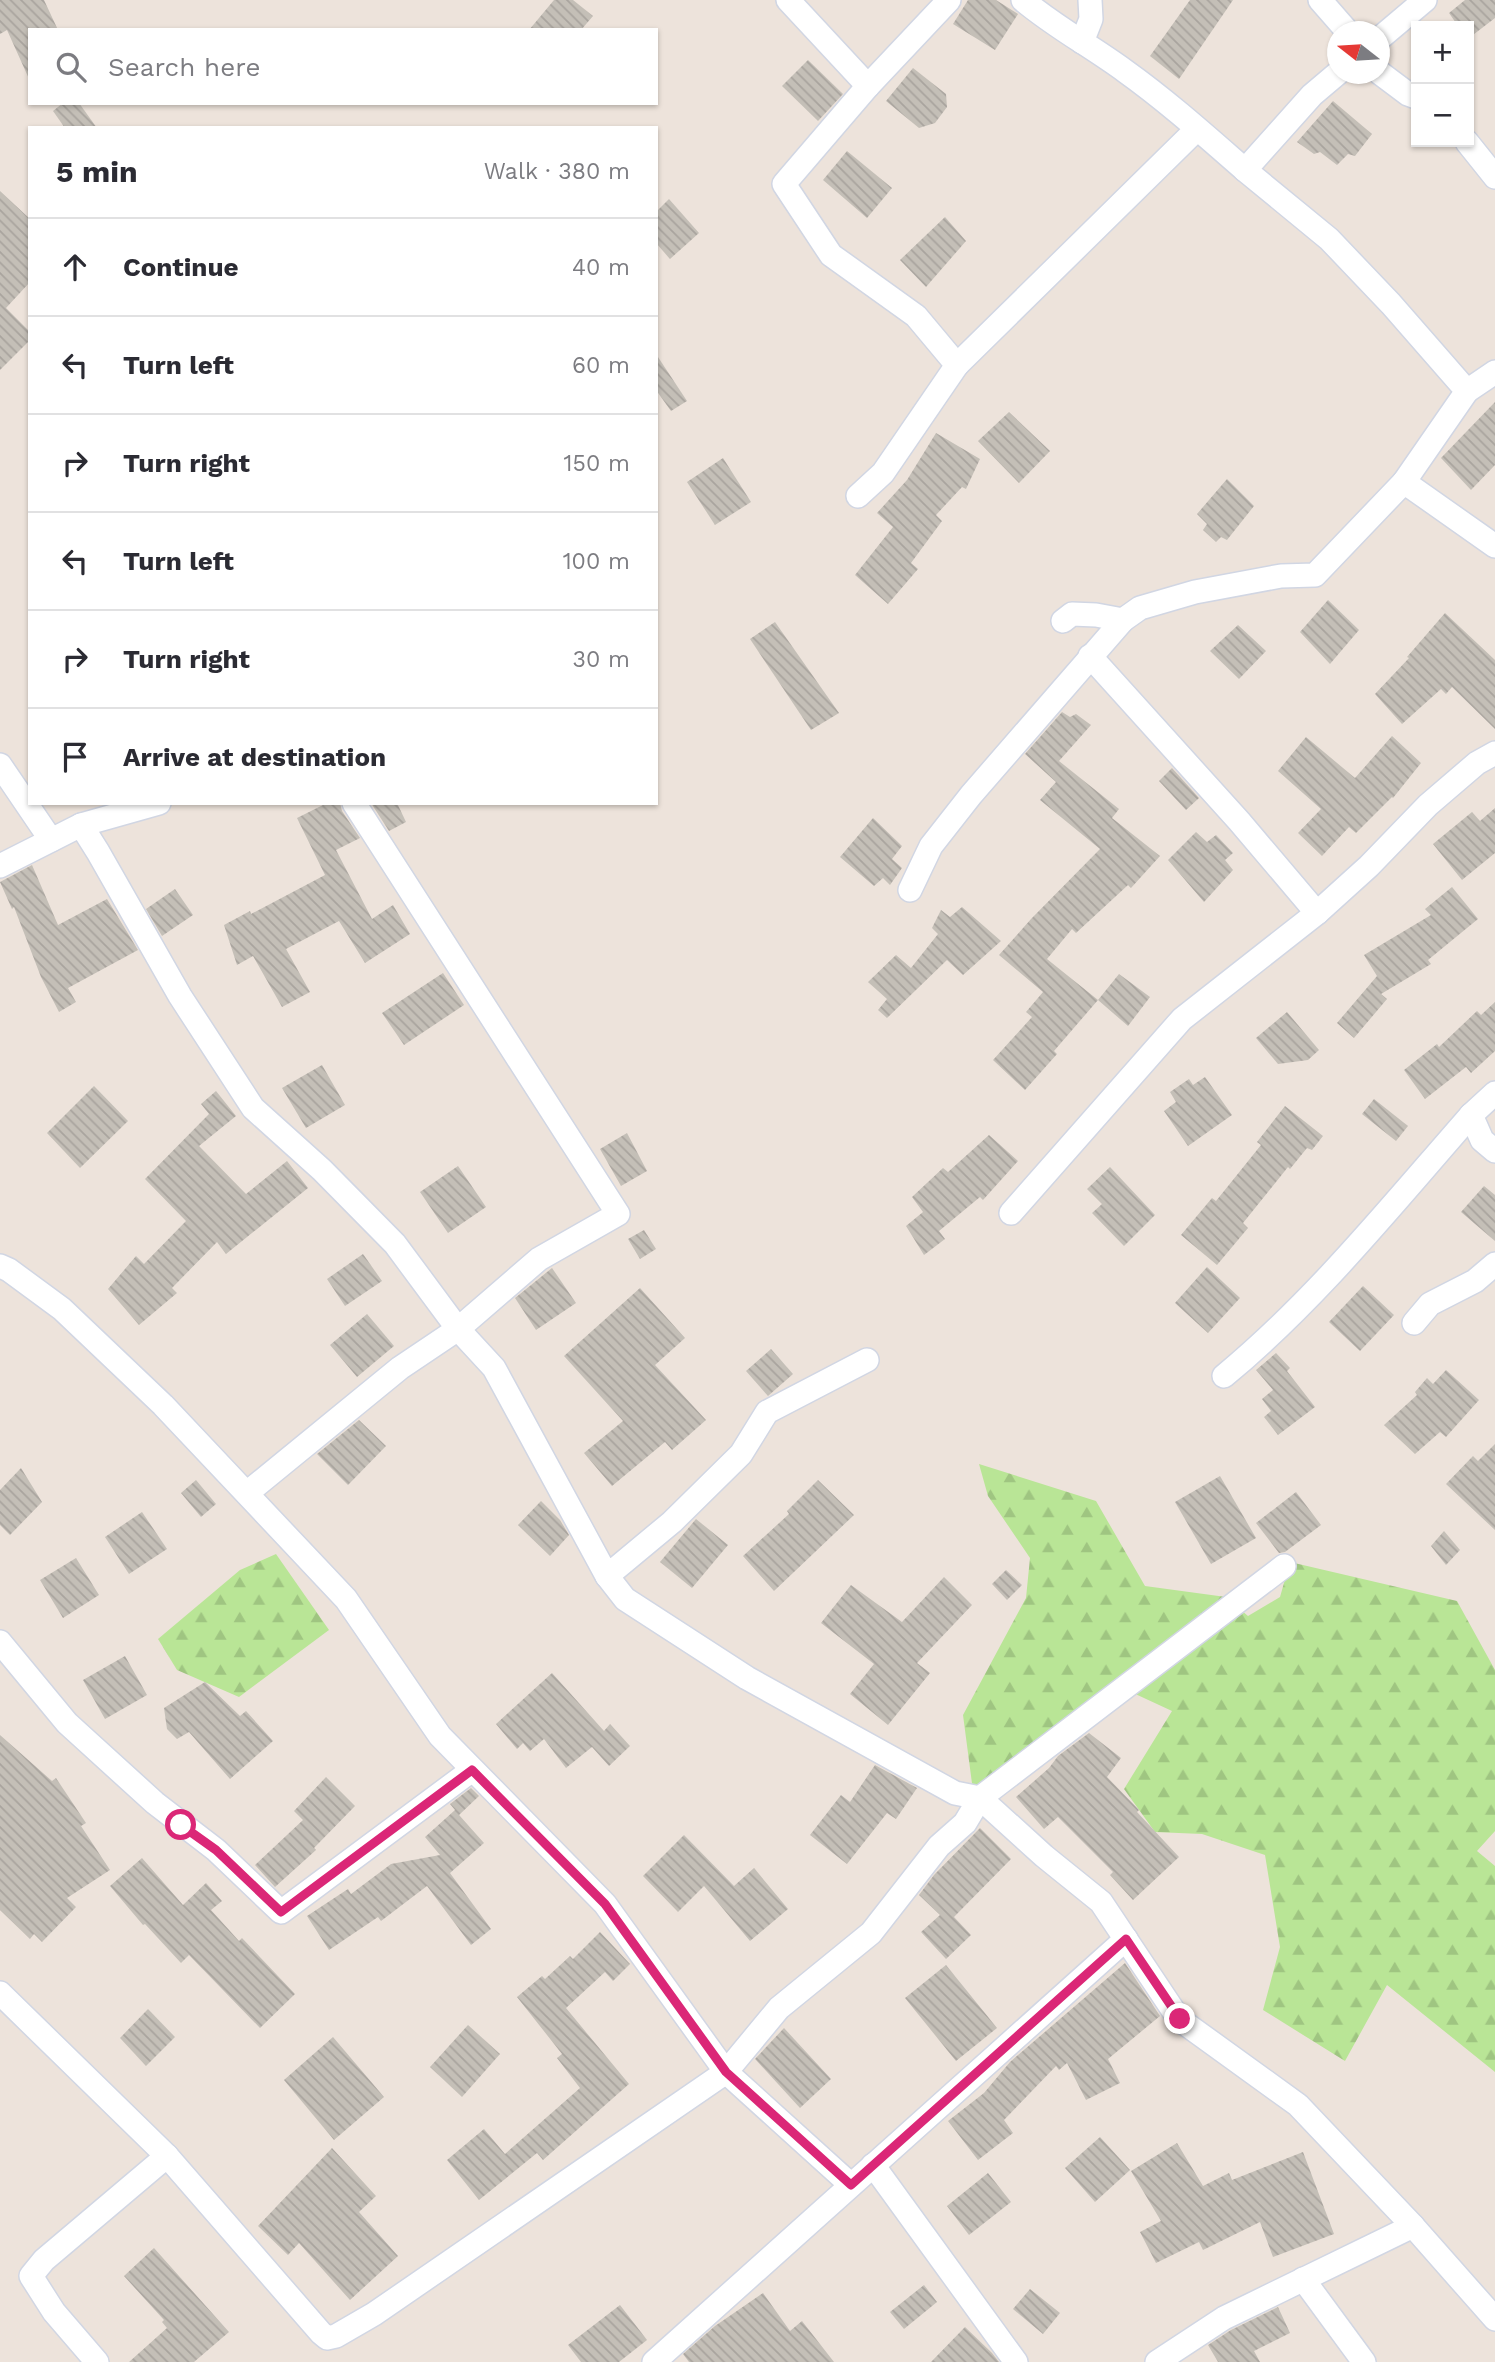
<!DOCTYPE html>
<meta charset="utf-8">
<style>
body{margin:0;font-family:"Work Sans",sans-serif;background:#f7f7f7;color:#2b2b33}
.controls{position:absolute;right:21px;top:21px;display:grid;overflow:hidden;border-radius:0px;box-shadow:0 2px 5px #0004}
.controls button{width:63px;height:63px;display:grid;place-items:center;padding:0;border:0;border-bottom:2px solid #e1e1e2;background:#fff;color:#2b2b33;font:35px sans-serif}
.compass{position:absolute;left:1327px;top:21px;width:63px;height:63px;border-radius:50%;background:#fff;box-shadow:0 2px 5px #0004;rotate:287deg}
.stop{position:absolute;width:21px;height:21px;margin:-16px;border:5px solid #db2777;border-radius:50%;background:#fff}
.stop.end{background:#db2777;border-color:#fff;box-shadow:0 2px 7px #0008}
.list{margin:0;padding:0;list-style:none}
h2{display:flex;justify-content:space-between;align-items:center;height:91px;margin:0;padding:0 28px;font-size:30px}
h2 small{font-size:23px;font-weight:400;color:#7c7c81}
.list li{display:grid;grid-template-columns:46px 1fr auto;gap:21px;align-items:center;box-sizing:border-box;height:98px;padding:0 28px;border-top:2px solid #e1e1e2}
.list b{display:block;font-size:26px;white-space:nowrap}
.list em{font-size:23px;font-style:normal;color:#7c7c81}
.icon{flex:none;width:38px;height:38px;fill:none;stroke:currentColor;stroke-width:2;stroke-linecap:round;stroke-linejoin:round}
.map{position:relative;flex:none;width:1495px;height:2362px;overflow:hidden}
.search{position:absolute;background:#fff;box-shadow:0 2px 5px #0004;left:28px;top:28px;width:630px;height:77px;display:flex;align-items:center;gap:18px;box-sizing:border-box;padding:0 24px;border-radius:0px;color:#7c7c81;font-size:26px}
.panel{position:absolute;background:#fff;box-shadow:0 2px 5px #0004;left:28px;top:126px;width:630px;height:679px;border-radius:0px}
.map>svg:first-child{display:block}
.forest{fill:url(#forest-firs)}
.building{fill:url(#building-back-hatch)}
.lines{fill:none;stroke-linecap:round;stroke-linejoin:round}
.minor-casing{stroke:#d1d6e3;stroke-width:26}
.minor{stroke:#fff;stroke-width:23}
.route{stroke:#db2777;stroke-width:9}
</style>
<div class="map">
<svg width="1495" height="2362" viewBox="0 0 1495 2362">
<defs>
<pattern id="forest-firs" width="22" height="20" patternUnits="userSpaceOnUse" patternTransform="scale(1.75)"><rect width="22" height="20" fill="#b9e596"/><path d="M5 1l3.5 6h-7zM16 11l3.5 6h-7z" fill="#9fc581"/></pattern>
<pattern id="building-back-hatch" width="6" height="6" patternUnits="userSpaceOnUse" patternTransform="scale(1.75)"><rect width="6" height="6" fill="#c4bfb7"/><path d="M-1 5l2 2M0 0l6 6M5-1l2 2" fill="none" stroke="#a9a49e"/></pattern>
</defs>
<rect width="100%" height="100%" fill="#ede3db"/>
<g class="forest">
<polygon points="979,1464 1096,1501 1145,1586 1226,1597 1248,1616 1280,1597 1290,1562 1457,1601 1495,1670 1495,1831 1477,1851 1495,1866 1495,2072 1387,1985 1345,2061 1263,2010 1280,1947 1265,1855 1202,1834 1155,1832 1124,1789 1172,1711 1131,1692 973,1791 963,1715 1026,1598 1030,1558 988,1496"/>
<polygon points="276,1554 329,1630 239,1697 177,1670 158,1639 240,1570"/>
</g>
<g class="building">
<polygon points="0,0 44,0 58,30 30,30 30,81 7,30 0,34"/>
<polygon points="554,0 573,0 593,16 581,30 529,30"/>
<polygon points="968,0 996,0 1018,14 995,50 953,24"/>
<polygon points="1190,0 1233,0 1179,79 1150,56"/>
<polygon points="1465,0 1495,0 1495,18 1469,38 1469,26 1458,26 1449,13"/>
<polygon points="808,60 843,94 818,121 782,86"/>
<polygon points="913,68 946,94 947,107 935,123 919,128 886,101"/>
<polygon points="1333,101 1372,134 1355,156 1348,154 1337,165 1320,152 1314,154 1297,142"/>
<polygon points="63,103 79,103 97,128 65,128 53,111"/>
<polygon points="847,151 892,188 867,218 823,180"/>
<polygon points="0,191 30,219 30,282 6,308 30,332 30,340 0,370"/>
<polygon points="669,199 699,233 670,259 656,243 656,212"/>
<polygon points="945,217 966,241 926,287 900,260"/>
<polygon points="656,354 687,401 671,411 656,390"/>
<polygon points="1495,402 1495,465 1471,490 1441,458"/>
<polygon points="1009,412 1050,451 1019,483 978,441"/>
<polygon points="936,433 980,459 966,489 962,487 936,515 942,521 911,563 918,569 888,604 855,575 893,527 877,513 907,480"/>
<polygon points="723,458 751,502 715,525 687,482"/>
<polygon points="1227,479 1254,506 1227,540 1221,537 1216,542 1203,530 1207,524 1197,514"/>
<polygon points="1328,600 1359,630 1330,664 1300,632"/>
<polygon points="1445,613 1495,660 1495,729 1452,687 1446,694 1441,689 1402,724 1375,694 1409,658 1407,657"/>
<polygon points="775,622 839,713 811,730 750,639"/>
<polygon points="1238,625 1266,651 1239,679 1210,651"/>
<polygon points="1062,712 1070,717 1076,714 1091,725 1059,761 1119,809 1112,818 1160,856 1131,888 1128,885 1076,933 1072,929 1047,959 1098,1000 1054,1051 1057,1054 1025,1090 993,1060 1032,1017 1026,1012 1043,992 999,955 1031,919 1100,849 1040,800 1056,782 1025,754"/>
<polygon points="1392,736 1421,763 1393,798 1392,797 1356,833 1349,827 1322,856 1298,833 1321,809 1278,771 1306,737 1355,778"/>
<polygon points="1172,768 1199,798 1186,810 1159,781"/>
<polygon points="327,803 340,803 342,811 360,838 336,850 372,919 393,905 410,934 365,963 339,921 286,949 310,992 282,1007 253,956 237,965 224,925 250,911 251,914 325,875 297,818"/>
<polygon points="371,803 397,803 406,822 389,831"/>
<polygon points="1495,808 1495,853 1462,880 1433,844 1472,812 1480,821"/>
<polygon points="873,818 902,846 892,859 902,868 890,885 883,878 874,886 840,857"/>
<polygon points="1196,832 1207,842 1216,835 1233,853 1225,860 1233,870 1204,902 1168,860"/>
<polygon points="32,865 58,925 107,899 138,950 68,988 76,1002 59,1012 41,977 14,907 12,909 0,882"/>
<polygon points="1452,887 1478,919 1428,960 1431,964 1381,994 1387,999 1354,1038 1337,1023 1377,976 1364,955 1431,915 1425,909"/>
<polygon points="175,889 193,915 162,936 146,909"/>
<polygon points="962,907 1001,941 963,975 947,960 887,1018 878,1010 887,999 868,982 896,955 911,968 938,934 932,928 941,910 950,917"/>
<polygon points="443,973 464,1005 404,1045 382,1013"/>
<polygon points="1119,974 1150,997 1128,1026 1098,1000"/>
<polygon points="1495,1002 1495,1051 1471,1073 1466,1067 1425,1099 1404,1070 1437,1044 1439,1047 1477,1011 1481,1015"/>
<polygon points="1287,1012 1319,1050 1308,1060 1278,1064 1256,1038"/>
<polygon points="322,1065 345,1105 306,1128 282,1088"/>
<polygon points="1205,1077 1232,1115 1188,1146 1164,1111 1176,1102 1170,1092 1189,1079 1193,1085"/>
<polygon points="94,1086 128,1121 80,1168 47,1133"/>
<polygon points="216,1091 236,1116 199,1146 246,1194 287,1161 308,1188 226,1254 217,1242 172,1288 177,1293 139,1325 108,1289 136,1256 144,1264 186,1221 145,1179 209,1114 201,1104"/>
<polygon points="1374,1099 1408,1126 1396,1141 1362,1114"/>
<polygon points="1285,1106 1323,1136 1312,1150 1307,1148 1290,1169 1288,1167 1243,1223 1248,1228 1217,1265 1181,1235 1212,1198 1216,1201 1261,1145 1257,1142"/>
<polygon points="627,1133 647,1171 621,1186 600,1149"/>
<polygon points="989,1135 1018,1161 983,1200 980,1197 939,1231 945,1239 924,1255 906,1226 923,1212 912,1197 943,1168 948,1172"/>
<polygon points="458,1166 486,1207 448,1233 420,1192"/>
<polygon points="1110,1167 1155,1215 1124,1246 1092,1213 1102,1204 1087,1189"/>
<polygon points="1484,1186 1495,1195 1495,1241 1461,1212"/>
<polygon points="644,1230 656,1249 640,1259 628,1239"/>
<polygon points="363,1254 382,1281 345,1306 327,1279"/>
<polygon points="1207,1267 1240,1298 1208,1333 1175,1303"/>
<polygon points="552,1268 576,1303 536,1330 515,1298"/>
<polygon points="1363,1286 1394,1315 1360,1351 1329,1322"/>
<polygon points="640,1288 685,1338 655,1365 706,1420 672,1450 665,1442 612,1486 584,1453 623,1421 564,1356"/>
<polygon points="367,1314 394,1346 357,1377 330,1345"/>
<polygon points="771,1349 793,1374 768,1396 746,1371"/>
<polygon points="1276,1353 1290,1368 1287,1371 1315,1407 1278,1435 1264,1417 1271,1411 1262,1399 1273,1390 1256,1370"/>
<polygon points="1446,1370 1479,1400 1446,1437 1440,1432 1415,1454 1384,1425 1417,1395 1415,1392 1427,1378 1433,1384"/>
<polygon points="359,1420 386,1446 348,1485 317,1454"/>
<polygon points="1495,1444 1495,1530 1446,1484 1473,1456 1478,1461"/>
<polygon points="21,1468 42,1502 10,1535 0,1525 0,1490"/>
<polygon points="1220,1476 1256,1538 1211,1564 1175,1502"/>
<polygon points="196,1480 216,1504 201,1517 181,1493"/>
<polygon points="818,1480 854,1515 774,1591 743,1556 789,1514 787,1511"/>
<polygon points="1296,1492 1321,1525 1285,1552 1279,1553 1256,1523"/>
<polygon points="541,1501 560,1520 569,1535 550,1556 518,1525"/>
<polygon points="142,1512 167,1549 129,1574 105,1537"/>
<polygon points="696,1519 728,1545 692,1588 660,1562"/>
<polygon points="1444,1531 1460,1550 1446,1565 1431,1546"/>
<polygon points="76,1558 99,1595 63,1618 40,1580"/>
<polygon points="1006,1570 1022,1585 1007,1600 992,1584"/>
<polygon points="944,1577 972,1605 917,1663 930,1673 888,1725 850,1694 874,1664 821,1623 851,1585 902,1622"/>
<polygon points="125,1656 147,1695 105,1719 83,1680"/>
<polygon points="552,1673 604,1731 610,1724 630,1746 609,1766 592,1747 566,1768 544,1739 530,1751 523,1743 517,1749 496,1724"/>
<polygon points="205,1682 240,1716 246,1711 273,1741 230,1779 189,1732 177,1739 167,1729 164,1708"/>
<polygon points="1089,1733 1121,1758 1107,1777 1139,1810 1137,1812 1179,1857 1133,1900 1110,1875 1113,1872 1058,1817 1044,1829 1016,1797 1049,1768 1058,1756"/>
<polygon points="0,1735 52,1781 56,1778 86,1823 81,1826 110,1870 67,1898 76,1907 42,1942 34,1934 30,1939 0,1910"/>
<polygon points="875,1765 917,1788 896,1819 887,1813 847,1864 810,1835 841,1795 850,1802"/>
<polygon points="326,1777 355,1806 314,1848 316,1850 275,1887 255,1865 303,1820 294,1811"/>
<polygon points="471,1788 479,1796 459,1815 484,1843 450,1873 491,1929 471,1945 427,1886 381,1921 378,1917 329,1950 307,1916 348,1889 351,1894 391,1864 440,1855 425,1837 455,1810 450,1804"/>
<polygon points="980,1828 1011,1859 954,1917 971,1935 946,1959 921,1932 940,1915 919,1895 934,1875"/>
<polygon points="684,1835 734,1886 754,1868 788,1909 750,1941 704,1886 678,1912 643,1876"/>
<polygon points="142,1858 183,1905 206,1883 222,1901 211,1910 239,1941 242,1938 295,1994 260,2028 189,1955 181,1963 145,1924 143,1925 110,1886"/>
<polygon points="600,1932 630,1964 613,1981 605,1972 566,2008 629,2084 543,2160 537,2153 479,2200 447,2160 484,2129 505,2154 580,2088 557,2058 562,2054 517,1997 542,1976 545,1979 570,1956 573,1959"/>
<polygon points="1125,1963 1160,2016 1108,2059 1120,2083 1086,2100 1067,2063 1059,2070 1056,2066 1004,2120 1013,2133 978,2160 948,2121 984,2093 1010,2062"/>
<polygon points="946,1965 997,2028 956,2061 905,1998"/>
<polygon points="148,2009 175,2037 146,2066 120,2038"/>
<polygon points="468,2025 500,2054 462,2097 430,2067"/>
<polygon points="784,2028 831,2079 800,2108 755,2059"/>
<polygon points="333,2037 384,2097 334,2140 284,2080"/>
<polygon points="1100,2137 1130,2170 1095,2202 1065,2168"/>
<polygon points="1177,2143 1203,2186 1229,2173 1232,2180 1303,2152 1334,2234 1273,2257 1260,2222 1203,2250 1199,2242 1156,2263 1140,2232 1161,2221 1131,2171"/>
<polygon points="332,2148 376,2196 359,2212 398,2256 350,2300 299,2243 288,2255 258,2226"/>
<polygon points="988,2173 1011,2202 969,2235 947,2206"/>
<polygon points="154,2248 229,2332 194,2362 129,2362 167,2328 162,2322 164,2320 124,2276"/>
<polygon points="924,2285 937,2302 904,2329 890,2312"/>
<polygon points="1030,2289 1060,2313 1043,2334 1013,2309"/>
<polygon points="763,2293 790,2331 802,2321 834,2362 689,2362 683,2354 715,2326"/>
<polygon points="620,2305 647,2340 619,2362 581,2362 568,2345"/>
<polygon points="1278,2307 1290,2333 1254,2351 1260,2362 1218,2362 1208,2345 1231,2330"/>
<polygon points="965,2327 992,2353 999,2362 931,2362"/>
</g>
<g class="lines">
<defs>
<g id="minor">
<polyline points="788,0 868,86 949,0"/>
<path d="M 1023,0 C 1055,27 1091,46 1125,71 C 1167,101 1206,136 1245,170 L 1312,95 L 1338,73"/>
<polyline points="1320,0 1348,32"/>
<polyline points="1380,38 1425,0"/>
<polyline points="1082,42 1091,19 1090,0"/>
<polyline points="1380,73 1408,94 1416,97"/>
<polyline points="1467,142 1495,177"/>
<polyline points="1245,170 1329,239 1391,304 1467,391 1404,482"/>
<polyline points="957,365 1197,129"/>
<polyline points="1467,391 1495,372"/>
<polyline points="858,496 883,473 957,365 916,316 831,255 784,184 868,86"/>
<polyline points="1123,620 1140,608 1195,592 1281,576 1315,575 1404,482 1495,546"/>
<polyline points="1090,656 1239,821 1317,913"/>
<polyline points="0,765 51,840"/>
<polyline points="81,825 98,852 180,996 253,1108 322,1170 395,1244 458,1329 539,1259 618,1214 354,803"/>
<polyline points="0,866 81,825 159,803"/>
<polyline points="910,890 931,846 971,795 1123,620 1096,615 1072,614 1063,621"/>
<polyline points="1495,1093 1471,1115 1482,1140 1495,1151"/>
<polyline points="1011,1213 1182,1019 1317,913 1369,866 1428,805 1477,763 1495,753"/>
<polyline points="0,1266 9,1270 62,1309 163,1405 346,1599 440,1736 605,1904 726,2072 851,2185"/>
<polyline points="1414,1323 1430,1304 1475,1281 1495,1264"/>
<path d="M 1224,1376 C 1316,1300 1392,1205 1471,1115"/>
<polyline points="247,1493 400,1368 458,1329 494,1368 607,1576 672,1522 741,1454 767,1412 867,1360"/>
<polyline points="607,1576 625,1599 747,1678 955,1793 980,1798 1044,1856 1101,1902 1179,2019 1298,2105 1413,2226 1495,2319"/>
<polyline points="0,1642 67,1723 155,1803 216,1850 281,1912 472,1770"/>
<polyline points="0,1993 167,2156"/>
<polyline points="873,2165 1016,2362"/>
<polyline points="1303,2279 1364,2362"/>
<polyline points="97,2362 54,2312 31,2276 44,2260 167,2156 321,2333 327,2338 336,2336 374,2314 726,2072 779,2008 871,1933 939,1846 965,1823 980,1798 1284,1566"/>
<polyline points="654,2362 1126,1939"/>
<polyline points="1157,2362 1224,2318 1413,2226"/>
</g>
</defs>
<use href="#minor" class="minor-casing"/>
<use href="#minor" class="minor"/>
</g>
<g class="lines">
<polyline class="route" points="181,1825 216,1850 281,1912 472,1770 605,1904 726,2072 851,2185 1126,1939 1180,2019"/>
</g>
</svg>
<div class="controls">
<button>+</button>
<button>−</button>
</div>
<svg class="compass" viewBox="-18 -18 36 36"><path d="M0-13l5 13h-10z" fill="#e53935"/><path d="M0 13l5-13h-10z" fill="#7c7c81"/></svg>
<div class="stop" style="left:181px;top:1825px"></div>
<div class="stop end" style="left:1180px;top:2019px"></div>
<div class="search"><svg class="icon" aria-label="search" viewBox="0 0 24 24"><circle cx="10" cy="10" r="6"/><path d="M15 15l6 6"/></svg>Search here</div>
<section class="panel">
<h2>5 min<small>Walk · 380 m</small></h2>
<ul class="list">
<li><svg class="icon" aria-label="ahead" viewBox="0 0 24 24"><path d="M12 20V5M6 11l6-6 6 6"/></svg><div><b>Continue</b></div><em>40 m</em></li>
<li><svg class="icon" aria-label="left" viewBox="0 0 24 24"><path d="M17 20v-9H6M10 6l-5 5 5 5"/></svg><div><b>Turn left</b></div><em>60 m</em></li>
<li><svg class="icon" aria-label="right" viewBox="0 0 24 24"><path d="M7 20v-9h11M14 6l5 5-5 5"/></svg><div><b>Turn right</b></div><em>150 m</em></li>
<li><svg class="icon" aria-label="left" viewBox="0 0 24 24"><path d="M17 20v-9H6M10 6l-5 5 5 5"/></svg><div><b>Turn left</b></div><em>100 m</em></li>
<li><svg class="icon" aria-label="right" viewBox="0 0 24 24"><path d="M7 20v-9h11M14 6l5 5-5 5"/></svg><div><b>Turn right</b></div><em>30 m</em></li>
<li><svg class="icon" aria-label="arrive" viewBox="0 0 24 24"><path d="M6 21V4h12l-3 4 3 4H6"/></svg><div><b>Arrive at destination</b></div></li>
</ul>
</section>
</div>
